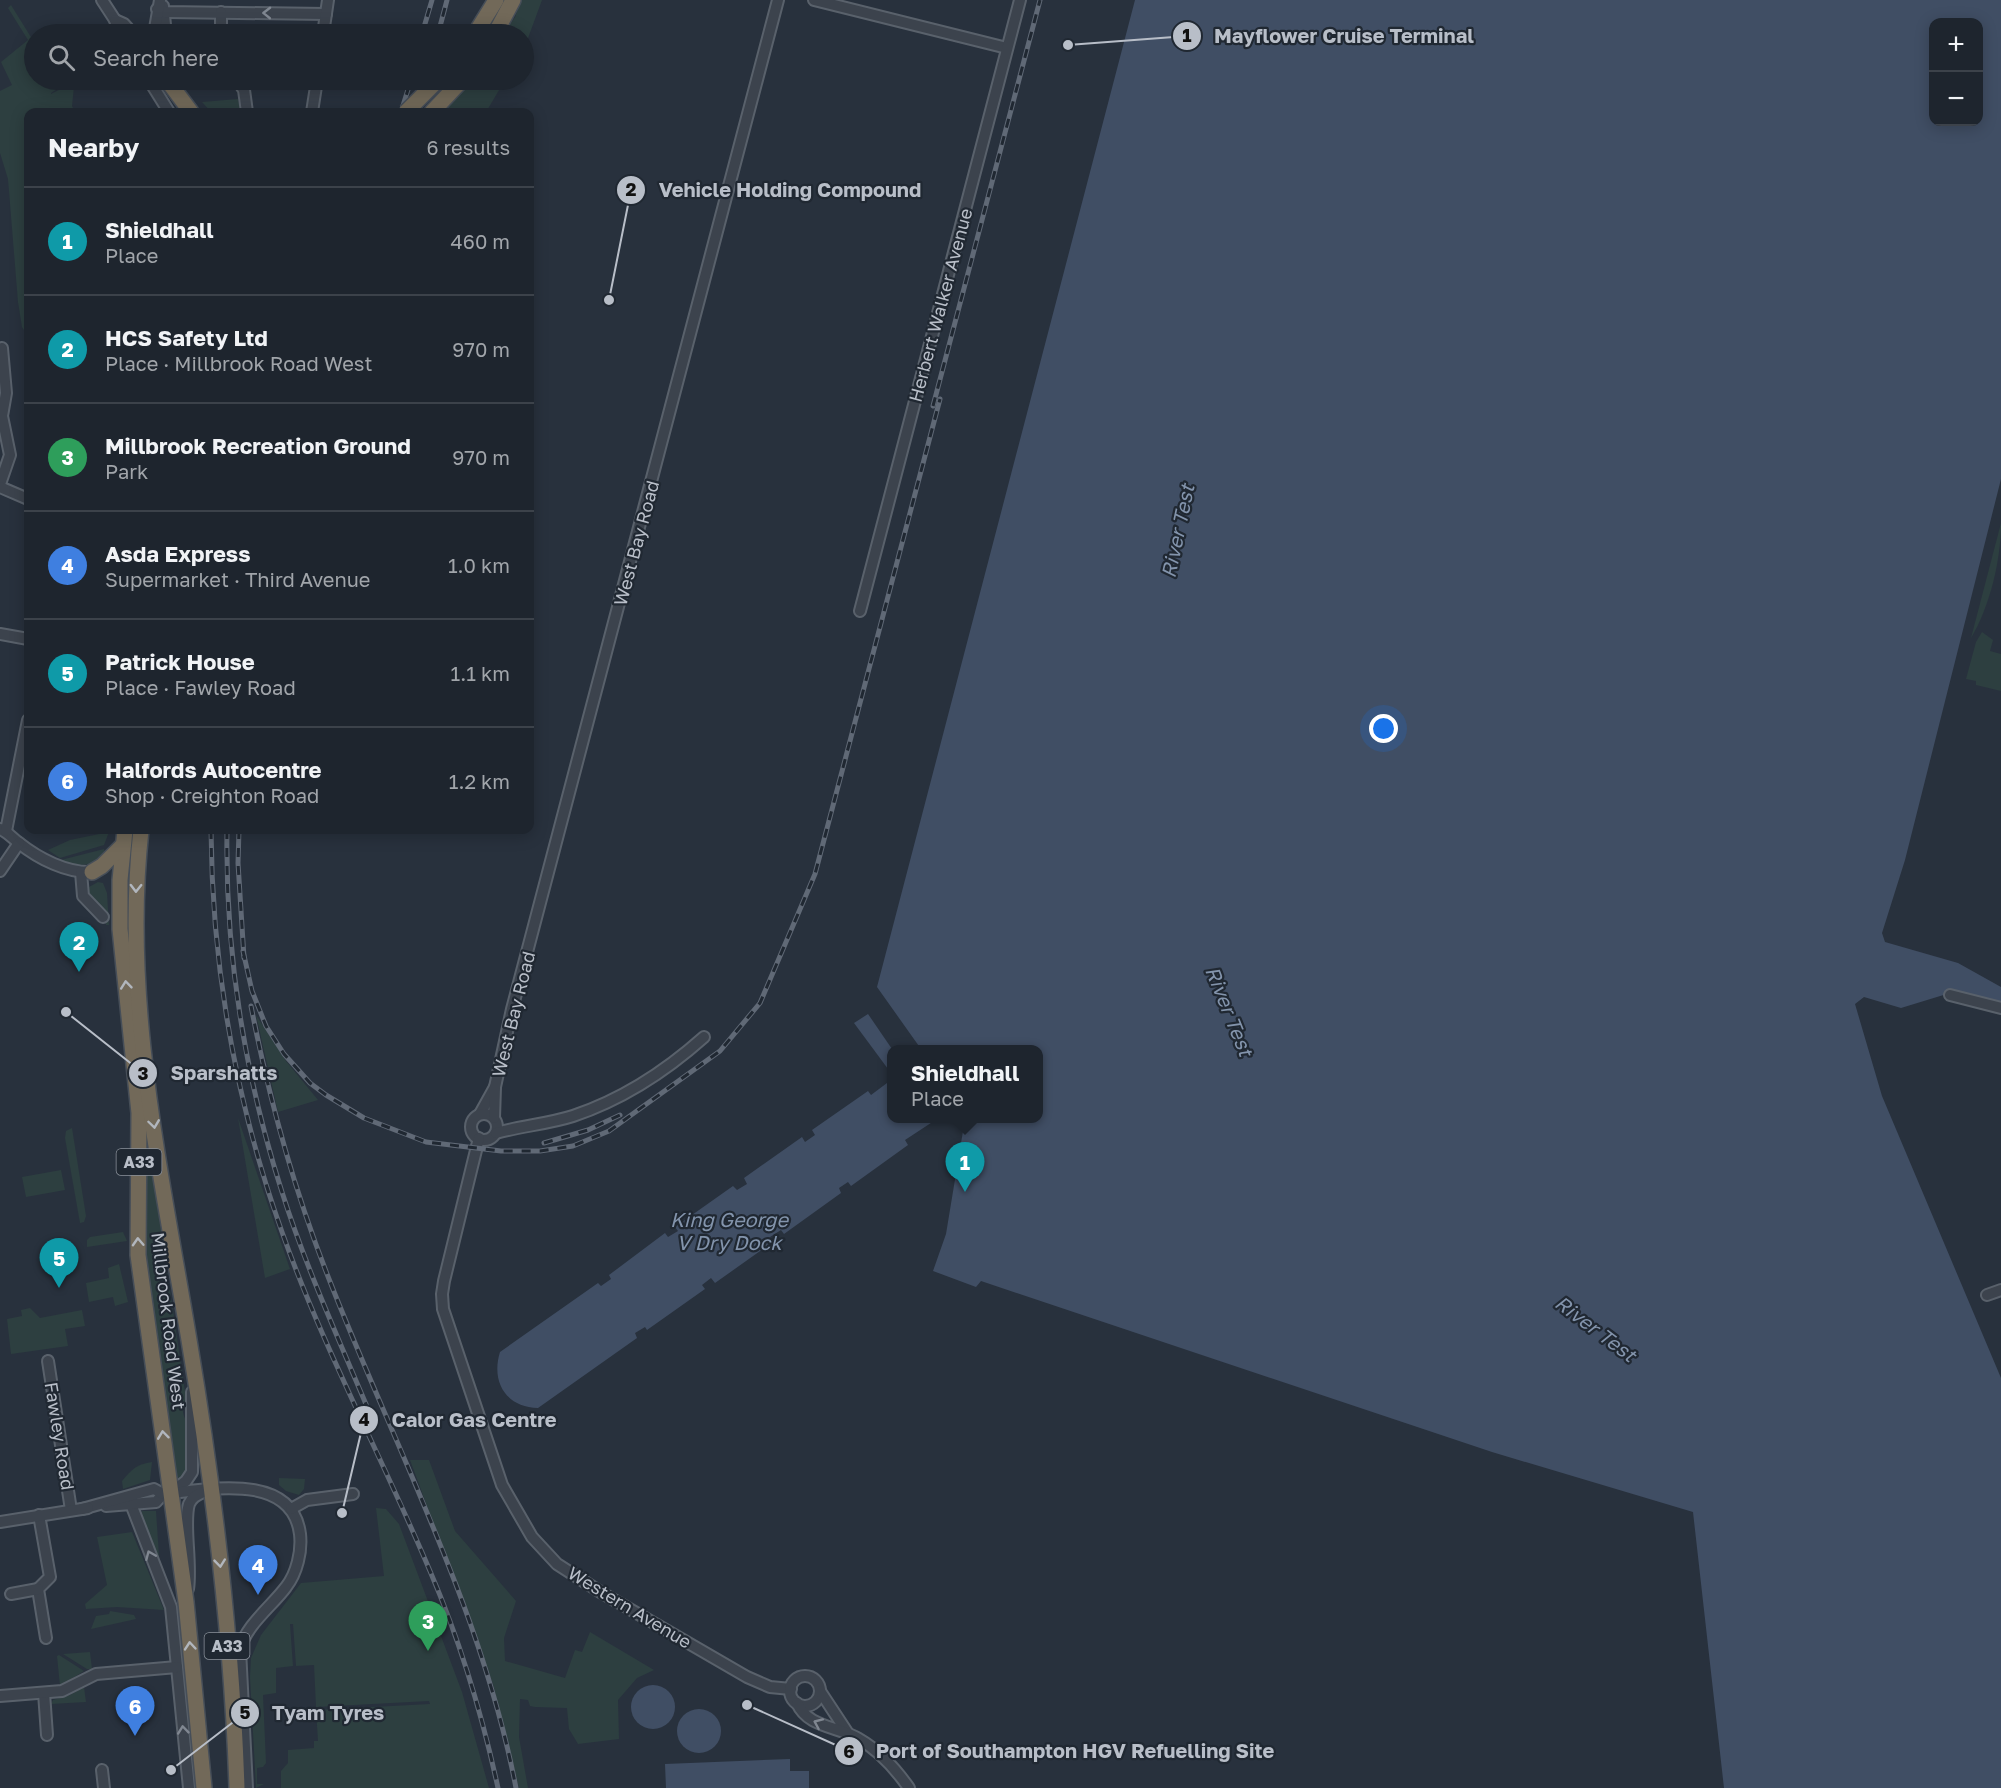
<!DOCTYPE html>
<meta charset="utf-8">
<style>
body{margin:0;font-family:"Golos Text",sans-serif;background:#2b313a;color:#f1f3f6}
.controls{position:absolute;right:18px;top:18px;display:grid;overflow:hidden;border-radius:12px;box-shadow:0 3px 15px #0003}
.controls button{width:54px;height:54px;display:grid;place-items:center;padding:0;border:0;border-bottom:2px solid #3c424a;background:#1e252e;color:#f1f3f6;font:30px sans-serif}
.you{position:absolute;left:1384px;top:729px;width:21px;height:21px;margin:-15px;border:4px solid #fff;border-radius:50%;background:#1a73e8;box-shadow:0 0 0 9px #1a73e833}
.badge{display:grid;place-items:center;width:39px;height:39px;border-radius:50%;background:#98b8ed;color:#fff;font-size:20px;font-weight:700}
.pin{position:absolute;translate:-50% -50px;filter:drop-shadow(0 2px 3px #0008)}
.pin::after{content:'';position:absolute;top:32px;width:21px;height:18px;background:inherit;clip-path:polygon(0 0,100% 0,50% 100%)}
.popup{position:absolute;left:887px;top:1045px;width:156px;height:78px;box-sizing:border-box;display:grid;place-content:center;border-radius:12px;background:#1e252e;filter:drop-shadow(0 2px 4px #0005);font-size:20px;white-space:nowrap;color:#a1a5aa}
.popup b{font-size:22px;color:#f1f3f6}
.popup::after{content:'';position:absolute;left:50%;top:100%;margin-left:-12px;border:12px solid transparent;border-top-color:#1e252e}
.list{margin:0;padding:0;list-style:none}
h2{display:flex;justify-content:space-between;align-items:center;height:78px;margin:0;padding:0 24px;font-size:26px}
h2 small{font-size:20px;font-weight:400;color:#a1a5aa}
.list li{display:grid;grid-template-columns:39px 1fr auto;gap:18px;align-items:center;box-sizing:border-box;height:108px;padding:0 24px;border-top:2px solid #3c424a}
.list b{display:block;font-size:22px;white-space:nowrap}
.list p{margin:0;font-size:20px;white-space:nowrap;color:#a1a5aa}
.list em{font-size:20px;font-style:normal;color:#a1a5aa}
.icon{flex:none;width:33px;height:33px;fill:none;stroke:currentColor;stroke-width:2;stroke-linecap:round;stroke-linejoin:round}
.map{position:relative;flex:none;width:2001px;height:1788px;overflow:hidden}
.search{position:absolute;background:#1e252e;box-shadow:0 3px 15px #0003;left:24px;top:24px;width:510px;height:66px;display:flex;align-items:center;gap:15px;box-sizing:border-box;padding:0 21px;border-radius:33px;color:#a1a5aa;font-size:22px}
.panel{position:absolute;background:#1e252e;box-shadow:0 3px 15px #0003;left:24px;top:108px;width:510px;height:726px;border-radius:12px}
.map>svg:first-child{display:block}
.green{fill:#2d3f40}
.water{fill:#404e64;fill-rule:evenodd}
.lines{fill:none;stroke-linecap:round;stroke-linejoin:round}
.minor-casing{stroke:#59616b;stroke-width:14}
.highway-casing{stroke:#464e58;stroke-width:18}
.minor{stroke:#3c434d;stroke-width:10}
.highway{stroke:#726959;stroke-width:15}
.rail-casing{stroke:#606976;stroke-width:5}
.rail{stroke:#202832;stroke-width:3;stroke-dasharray:9;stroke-linecap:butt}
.highway-bridge-casing{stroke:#464e58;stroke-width:18;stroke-linecap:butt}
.highway-bridge{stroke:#726959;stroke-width:15}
.oneway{stroke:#808791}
.oneway2{stroke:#b1b6bd}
.labels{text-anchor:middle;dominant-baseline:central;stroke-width:4.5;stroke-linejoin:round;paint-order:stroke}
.shield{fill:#202832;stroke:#8a919b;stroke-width:1.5}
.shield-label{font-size:16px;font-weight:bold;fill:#b8bec8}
.street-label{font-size:18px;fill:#b8bec8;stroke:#202832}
.water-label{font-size:20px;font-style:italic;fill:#8394ac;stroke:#202832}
.leader{fill:none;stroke:#b8bec8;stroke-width:2}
.callout-dot{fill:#b8bec8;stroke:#202832;stroke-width:2}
.mark-label{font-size:18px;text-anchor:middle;font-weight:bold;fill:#111}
.callout-label{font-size:20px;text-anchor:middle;font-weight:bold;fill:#b8bec8;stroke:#202832;stroke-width:4.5;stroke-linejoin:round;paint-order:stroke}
</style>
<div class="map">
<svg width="2001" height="1788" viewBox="0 0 2001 1788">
<rect width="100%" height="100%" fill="#28313d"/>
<g class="green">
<polygon points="521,0 542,0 524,49 524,34 503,34 515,17"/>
<polygon points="11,5 34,42 34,80 56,80 60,87 51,93 51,94 78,80 89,80 74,87 72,106 75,112 28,112 28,336 22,327 18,302 8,179 0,153 0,91 12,85 1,62 28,40 8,8"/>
<polygon points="471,80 505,80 486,112 443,112"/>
<polygon points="238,99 241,112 211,112 202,102"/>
<path d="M 2001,523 C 2001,560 1990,606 1971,638 Z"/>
<polygon points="1982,632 1993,640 1990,651 2001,654 2001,691 1976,685 1976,681 1966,679 1976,642"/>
<polygon points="109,832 104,845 60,858 48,850 70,840"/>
<path d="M 104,849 L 106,858 C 90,865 78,868 61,860 Z"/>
<polygon points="98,882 103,883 107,893 109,925 106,925 105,914 88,895 89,887"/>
<polygon points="256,1015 286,1061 318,1100 278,1112"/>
<polygon points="238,1118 290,1269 265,1278"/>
<polygon points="72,1128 86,1216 84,1222 80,1223 65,1138 66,1131"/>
<path d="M 149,1149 L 186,1398 C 181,1407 182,1415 188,1424 L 188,1470 L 178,1479 L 175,1478 L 144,1254 L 145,1150 Z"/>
<polygon points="61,1170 65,1190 26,1197 22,1177"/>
<polygon points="123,1232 127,1241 87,1247 87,1240 90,1237"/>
<polygon points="119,1264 128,1302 115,1306 113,1297 89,1302 86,1283 109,1278 108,1268"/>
<polygon points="30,1308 40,1318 82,1310 85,1326 65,1329 68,1346 11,1354 7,1319 22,1316 21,1310"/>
<polygon points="410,1460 429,1460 455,1531 516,1601 504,1638 505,1661 565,1678 575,1650 582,1652 590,1632 654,1670 637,1678 618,1700 619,1739 578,1744 569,1729 567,1708 535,1707 530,1706 528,1700 520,1699 519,1737 528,1788 519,1788 493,1684"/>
<path d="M 152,1462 L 150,1480 L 123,1489 L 122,1481 C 132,1469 137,1464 152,1462 Z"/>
<polygon points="279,1478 305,1479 304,1489 299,1495 286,1491 279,1485"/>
<polygon points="376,1508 386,1509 399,1524 462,1692 489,1788 281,1788 281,1771 288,1763 288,1750 314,1748 314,1741 318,1741 316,1710 430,1704 429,1701 316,1707 314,1665 296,1666 293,1624 290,1624 293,1666 276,1668 276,1693 263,1695 266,1763 263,1767 257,1768 257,1784 264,1784 256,1788 250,1677 251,1658 261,1635 301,1583 384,1576"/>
<polygon points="142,1511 156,1511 160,1570 143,1532"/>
<polygon points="132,1532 164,1610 117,1607 86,1609 85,1604 107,1585 97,1537"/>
<polygon points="110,1611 134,1615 136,1619 91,1629 96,1616 109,1614"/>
<polygon points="90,1652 92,1669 87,1669 63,1654"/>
<polygon points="59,1655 84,1671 60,1686 57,1656"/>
<polygon points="84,1687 86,1702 51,1704 53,1700 70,1695"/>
</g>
<g class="water">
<path d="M 1135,0 L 2001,0 L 2001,479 L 1905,860 L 1882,933 L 1885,942 L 1958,963 L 2001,987 L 2001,1005 L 1950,993 L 1901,1008 L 1864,997 L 1855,1004 L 1882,1096 L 2001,1378 L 2001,1788 L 1724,1788 L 1693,1512 L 1492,1452 L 981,1281 L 976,1287 L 933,1271 L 946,1234 L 965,1119 L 1038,1118 L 1038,1050 L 921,1049 L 877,987 ZM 1934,22 L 1978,22 L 1978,122 L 1934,122 Z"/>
<polygon points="868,1014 892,1049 891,1073 854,1023"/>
<path d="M 891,1080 L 892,1118 L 937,1119 L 905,1140 L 908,1145 L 851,1186 L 848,1182 L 839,1188 L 841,1193 L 784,1234 L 781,1230 L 770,1237 L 773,1242 L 715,1283 L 711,1278 L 702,1285 L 705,1289 L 647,1330 L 645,1327 L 635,1333 L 637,1338 L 538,1408 C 505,1407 491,1381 500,1352 L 598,1283 L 601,1286 L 611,1279 L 609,1275 L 665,1233 L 668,1237 L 678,1231 L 675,1227 L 733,1186 L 737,1190 L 747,1184 L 744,1178 L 802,1137 L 805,1142 L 815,1135 L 812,1130 L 868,1091 L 871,1095 Z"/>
<circle cx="653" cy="1707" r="22"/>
<circle cx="699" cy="1731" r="22"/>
<polygon points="790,1759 790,1771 809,1771 809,1788 666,1788 665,1764"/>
</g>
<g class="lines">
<defs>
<g id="minor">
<polyline points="102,0 115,20 119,34"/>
<polyline points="814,0 1007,48"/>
<polyline points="163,6 166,34"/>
<polyline points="157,9 165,12 326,14"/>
<polyline points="221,12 221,34"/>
<polyline points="115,20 124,24 133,34"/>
<polyline points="154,34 160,0"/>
<polyline points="323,34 328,0"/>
<polyline points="149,80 169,112"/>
<polyline points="237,80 244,90 247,112"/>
<polyline points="312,112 317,80"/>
<polyline points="0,484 10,455 2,416 6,393 2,348"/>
<polyline points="0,487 28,499"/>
<polyline points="860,611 1020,0"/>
<polyline points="0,634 28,639"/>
<path d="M 0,829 C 8,832 12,838 19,843 C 39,859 67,873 92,872"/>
<polyline points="6,831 28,720"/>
<polyline points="0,871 19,843"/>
<polyline points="81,872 83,896 103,917"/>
<polyline points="1950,995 2001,1008"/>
<polyline points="480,1114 495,1087"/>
<circle cx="484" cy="1127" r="13"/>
<polyline points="494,1118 495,1087 512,1009 778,0"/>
<path d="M 496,1133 C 521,1126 548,1124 573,1116 C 621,1100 667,1070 704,1037"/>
<polyline points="479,1138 444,1281 442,1294 443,1309 502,1485 532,1537 557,1564 602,1593 747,1677 770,1687 791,1689"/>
<polyline points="1987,1295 2001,1290"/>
<polyline points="48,1361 71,1510"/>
<polyline points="173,1491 186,1481 192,1472 192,1392"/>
<polyline points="131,1504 171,1607 189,1788"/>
<polyline points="106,1506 156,1502 163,1494"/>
<path d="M 82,1509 L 154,1489 L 163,1494 C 206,1490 292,1471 300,1534 C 302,1551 297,1573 286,1587 C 272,1606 246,1625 240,1649 L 247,1788"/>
<polyline points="291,1509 307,1500 353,1494"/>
<polyline points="39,1515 50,1577 38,1589 46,1638"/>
<polyline points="0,1522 88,1508"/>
<path d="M 188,1589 C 192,1563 183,1523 189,1504 C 192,1497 197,1495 203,1492"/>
<polyline points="11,1594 38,1589"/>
<circle cx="805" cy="1691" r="15"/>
<polyline points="820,1691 847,1732"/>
<polyline points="44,1693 47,1735"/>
<polyline points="0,1696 62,1691 96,1674 177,1667"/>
<path d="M 797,1703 C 808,1728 838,1726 859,1739 C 880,1751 895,1768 909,1788"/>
<polyline points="102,1770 104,1788"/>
</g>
<g id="highway">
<polyline points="475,34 496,0"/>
<polyline points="495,34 513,0"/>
<polyline points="167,80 191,112"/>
<polyline points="432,112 462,80"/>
<polyline points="125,830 120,880 120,929 139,1113 138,1255 186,1602 204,1788"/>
<path d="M 141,830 C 122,1000 161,1172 189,1340 C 214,1488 232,1638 237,1788"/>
<polyline points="92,872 102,866 122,846"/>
</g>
</defs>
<use href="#minor" class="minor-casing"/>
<use href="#highway" class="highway-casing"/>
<use href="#minor" class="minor"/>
<use href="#highway" class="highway"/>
<defs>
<g id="rail">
<polyline points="422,34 432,0"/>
<polyline points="438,34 447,0"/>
<polyline points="401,112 411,80"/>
<polyline points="418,112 426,80"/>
<polyline points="933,406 1040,0"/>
<path d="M 211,830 C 212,967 236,1103 282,1232 C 323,1348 382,1457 430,1571 C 460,1641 482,1714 498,1788"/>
<path d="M 227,830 C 225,954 244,1073 282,1192 C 306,1268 340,1342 371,1416"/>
<polyline points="239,830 238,863 244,958"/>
<polyline points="243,951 252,991 266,1026 284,1054 310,1083 326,1095 364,1118 426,1142 501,1151 540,1151 573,1146 609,1131 720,1051 760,1003 815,874 940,399"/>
<path d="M 251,1006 C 269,1099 294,1190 329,1279 C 394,1446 482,1610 516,1788"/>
<polyline points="544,1143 588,1130 620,1115"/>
</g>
</defs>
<use href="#rail" class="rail-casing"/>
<use href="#rail" class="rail"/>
<defs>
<polyline id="highway-bridge" points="406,112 438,80"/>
</defs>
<use href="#highway-bridge" class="highway-bridge-casing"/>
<use href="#highway-bridge" class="highway-bridge"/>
</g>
<defs><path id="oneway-chevron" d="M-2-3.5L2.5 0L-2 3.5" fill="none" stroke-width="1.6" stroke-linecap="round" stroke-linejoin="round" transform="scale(1.5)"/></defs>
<g class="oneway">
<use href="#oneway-chevron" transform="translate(267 13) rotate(-179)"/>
<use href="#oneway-chevron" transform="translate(150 1555) rotate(-113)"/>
<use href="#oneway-chevron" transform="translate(818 1723) rotate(-156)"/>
<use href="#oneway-chevron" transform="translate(183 1730) rotate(-96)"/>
</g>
<g class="oneway2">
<use href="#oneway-chevron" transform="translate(136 888) rotate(91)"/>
<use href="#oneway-chevron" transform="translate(126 985) rotate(-96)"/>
<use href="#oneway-chevron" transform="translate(154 1124) rotate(82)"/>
<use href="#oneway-chevron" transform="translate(138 1242) rotate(-93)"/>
<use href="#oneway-chevron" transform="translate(163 1435) rotate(-97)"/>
<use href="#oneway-chevron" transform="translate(220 1563) rotate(84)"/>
<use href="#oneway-chevron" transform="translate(190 1646) rotate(-95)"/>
</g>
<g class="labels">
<g class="shield">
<rect x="116.5" y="1149" width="45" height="26" rx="4.5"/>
<rect x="204.5" y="1633" width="45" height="26" rx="4.5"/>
</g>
<g class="shield-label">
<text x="139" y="1162">A33</text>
<text x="227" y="1646">A33</text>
</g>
<g class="street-label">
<text transform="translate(940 305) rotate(-75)">Herbert Walker Avenue</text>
<text transform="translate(636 543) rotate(-75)">West Bay Road</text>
<text transform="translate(513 1014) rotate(-76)">West Bay Road</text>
<text transform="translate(169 1321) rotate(83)">Millbrook Road West</text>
<text transform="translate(60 1436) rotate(81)">Fawley Road</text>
<text transform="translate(630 1607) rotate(31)">Western Avenue</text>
</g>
<g class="water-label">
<text transform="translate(1177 531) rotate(-78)">River Test</text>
<text transform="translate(1230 1011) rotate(68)">River Test</text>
<text x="729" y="1219">King George<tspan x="729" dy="23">V Dry Dock</tspan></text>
<text transform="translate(1596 1328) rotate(37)">River Test</text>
</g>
</g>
<path class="leader" d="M1068 45L1187 36M609 300L631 190M66 1012L143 1073M342 1513L364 1420M171 1770L245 1713M747 1705L849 1751"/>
<g class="callout-dot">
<circle cx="1068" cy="45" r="6"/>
<circle cx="609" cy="300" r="6"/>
<circle cx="66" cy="1012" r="6"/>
<circle cx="342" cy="1513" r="6"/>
<circle cx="171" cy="1770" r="6"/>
<circle cx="747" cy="1705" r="6"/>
<circle cx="1187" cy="36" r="15"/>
<circle cx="631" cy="190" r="15"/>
<circle cx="143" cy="1073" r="15"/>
<circle cx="364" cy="1420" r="15"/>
<circle cx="245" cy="1713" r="15"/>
<circle cx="849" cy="1751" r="15"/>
</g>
<g class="mark-label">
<text x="1187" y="42">1</text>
<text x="631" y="196">2</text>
<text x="143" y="1080">3</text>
<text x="364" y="1426">4</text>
<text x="245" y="1719">5</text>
<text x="849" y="1758">6</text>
</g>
<g class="callout-label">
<text x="1344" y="43">Mayflower Cruise Terminal</text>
<text x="790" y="197">Vehicle Holding Compound</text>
<text x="224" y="1080">Sparshatts</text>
<text x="474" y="1427">Calor Gas Centre</text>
<text x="328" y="1720">Tyam Tyres</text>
<text x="1075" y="1758">Port of Southampton HGV Refuelling Site</text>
</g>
</svg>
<div class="controls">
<button>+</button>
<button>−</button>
</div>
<div class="you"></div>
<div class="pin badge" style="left:965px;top:1192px;background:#0f9aa8">1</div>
<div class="popup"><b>Shieldhall</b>Place</div>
<div class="pin badge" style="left:79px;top:972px;background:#0f9aa8">2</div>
<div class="pin badge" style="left:428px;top:1651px;background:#2e9e5b">3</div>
<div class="pin badge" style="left:258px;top:1595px;background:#3f7fe0">4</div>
<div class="pin badge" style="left:59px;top:1288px;background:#0f9aa8">5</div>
<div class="pin badge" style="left:135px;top:1736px;background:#3f7fe0">6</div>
<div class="search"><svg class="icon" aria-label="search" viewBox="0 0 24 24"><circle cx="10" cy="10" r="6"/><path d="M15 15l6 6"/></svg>Search here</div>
<section class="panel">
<h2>Nearby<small>6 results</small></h2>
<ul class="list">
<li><span class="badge" style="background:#0f9aa8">1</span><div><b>Shieldhall</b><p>Place</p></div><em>460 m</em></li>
<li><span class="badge" style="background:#0f9aa8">2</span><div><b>HCS Safety Ltd</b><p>Place · Millbrook Road West</p></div><em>970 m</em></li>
<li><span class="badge" style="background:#2e9e5b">3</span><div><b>Millbrook Recreation Ground</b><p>Park</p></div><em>970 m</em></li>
<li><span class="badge" style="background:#3f7fe0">4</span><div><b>Asda Express</b><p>Supermarket · Third Avenue</p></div><em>1.0 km</em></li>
<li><span class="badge" style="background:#0f9aa8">5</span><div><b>Patrick House</b><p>Place · Fawley Road</p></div><em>1.1 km</em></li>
<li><span class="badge" style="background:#3f7fe0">6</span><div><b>Halfords Autocentre</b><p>Shop · Creighton Road</p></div><em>1.2 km</em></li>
</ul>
</section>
</div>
